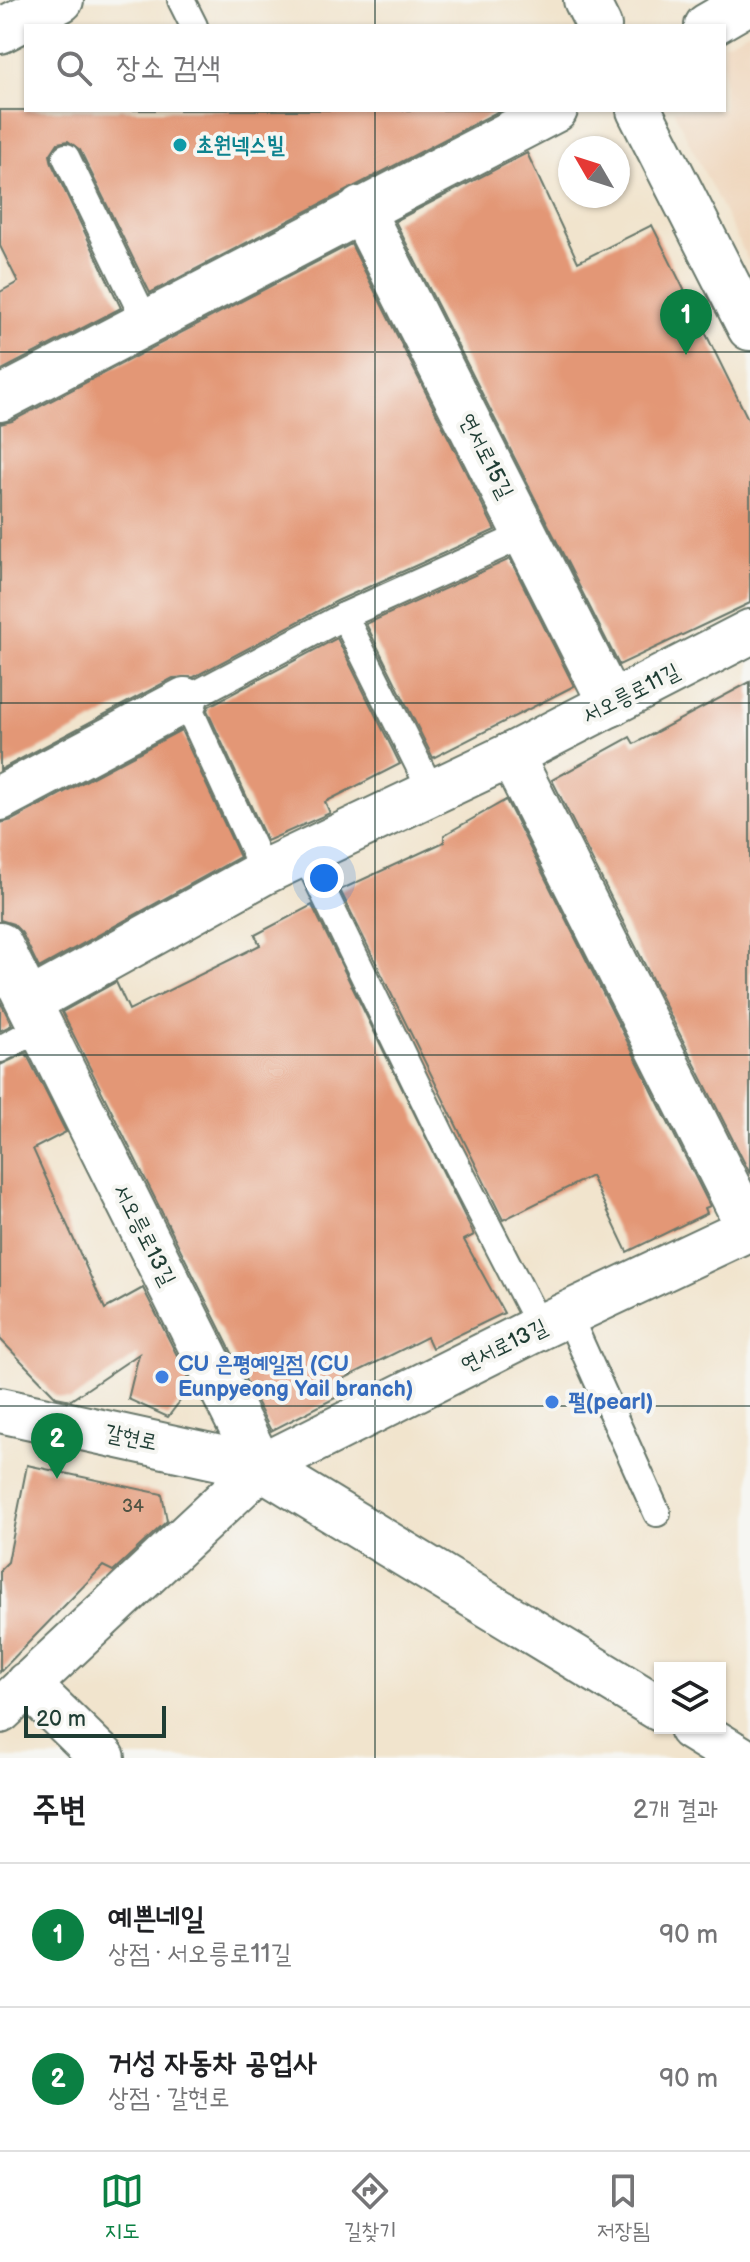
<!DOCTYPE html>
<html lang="ko">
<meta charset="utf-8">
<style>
body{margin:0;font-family:"Balsamiq Sans","Poor Story",sans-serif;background:#f6f6f6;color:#202124}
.controls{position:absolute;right:24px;bottom:24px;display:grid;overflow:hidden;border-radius:0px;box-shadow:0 2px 6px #0004}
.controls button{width:72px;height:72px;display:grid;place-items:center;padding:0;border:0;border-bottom:2px solid #e0e0e0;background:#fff;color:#202124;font:40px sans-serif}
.compass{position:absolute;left:558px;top:136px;width:72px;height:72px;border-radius:50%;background:#fff;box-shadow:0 2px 6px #0004;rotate:309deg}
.scale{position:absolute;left:24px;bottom:20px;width:142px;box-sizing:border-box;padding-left:8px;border:4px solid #1f3d34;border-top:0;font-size:22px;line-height:28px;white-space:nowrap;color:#1f3d34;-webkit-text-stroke:6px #f6f6f2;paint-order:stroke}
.you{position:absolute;left:324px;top:878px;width:28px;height:28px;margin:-20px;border:6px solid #fff;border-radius:50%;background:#1a73e8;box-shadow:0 0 0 12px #1a73e833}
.badge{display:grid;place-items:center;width:52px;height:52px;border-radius:50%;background:#0b8043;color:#fff;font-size:26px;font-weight:700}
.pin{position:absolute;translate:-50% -66px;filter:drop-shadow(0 2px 4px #0008)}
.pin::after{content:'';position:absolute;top:42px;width:28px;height:24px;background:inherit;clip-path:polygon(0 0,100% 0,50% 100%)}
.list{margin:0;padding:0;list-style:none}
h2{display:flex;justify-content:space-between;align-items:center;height:104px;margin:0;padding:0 32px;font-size:34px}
h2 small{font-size:26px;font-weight:400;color:#757577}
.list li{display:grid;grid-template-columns:52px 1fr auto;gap:24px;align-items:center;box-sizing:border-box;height:144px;padding:0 32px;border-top:2px solid #e0e0e0}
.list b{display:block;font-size:30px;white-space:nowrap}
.list p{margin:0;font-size:26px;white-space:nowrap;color:#757577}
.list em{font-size:26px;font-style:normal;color:#757577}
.icon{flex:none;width:44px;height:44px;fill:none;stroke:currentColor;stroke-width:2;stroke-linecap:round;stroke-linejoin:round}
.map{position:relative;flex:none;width:750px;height:1758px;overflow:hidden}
.search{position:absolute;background:#fff;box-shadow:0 2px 6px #0004;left:24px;right:24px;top:24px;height:88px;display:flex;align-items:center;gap:20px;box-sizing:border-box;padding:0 28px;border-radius:0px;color:#757577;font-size:30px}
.sheet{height:392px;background:#fff}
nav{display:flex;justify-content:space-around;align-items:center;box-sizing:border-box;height:112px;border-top:2px solid #e0e0e0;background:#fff;font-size:22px;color:#757577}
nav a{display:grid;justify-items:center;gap:4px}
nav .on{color:#0b8043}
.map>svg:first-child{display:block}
.built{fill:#efd6bc}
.building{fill:#e39776}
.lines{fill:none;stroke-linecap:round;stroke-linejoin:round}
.service-casing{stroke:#68776a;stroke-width:30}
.minor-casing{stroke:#68776a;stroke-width:48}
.service{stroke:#fff;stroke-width:26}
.minor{stroke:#fff;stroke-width:44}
.grid{fill:none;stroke:#1f3d34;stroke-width:2;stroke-opacity:0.55}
.culture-dot{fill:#0f9aa8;stroke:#f6f6f2;stroke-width:3}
.shop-dot{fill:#3f7fe0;stroke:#f6f6f2;stroke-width:3}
.labels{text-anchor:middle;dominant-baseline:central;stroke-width:8;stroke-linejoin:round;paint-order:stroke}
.number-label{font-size:18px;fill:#505444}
.culture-label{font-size:22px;font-weight:bold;fill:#0d838f;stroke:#f6f6f2;text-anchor:start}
.street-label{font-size:22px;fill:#1f3d34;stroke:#f6f6f2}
.shop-label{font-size:22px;font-weight:bold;fill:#366cbe;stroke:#f6f6f2;text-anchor:start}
</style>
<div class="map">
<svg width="750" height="1758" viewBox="0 0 750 1758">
<rect width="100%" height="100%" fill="#f6f6f2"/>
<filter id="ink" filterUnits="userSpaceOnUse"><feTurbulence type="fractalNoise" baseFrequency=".0125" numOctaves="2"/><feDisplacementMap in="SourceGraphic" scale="16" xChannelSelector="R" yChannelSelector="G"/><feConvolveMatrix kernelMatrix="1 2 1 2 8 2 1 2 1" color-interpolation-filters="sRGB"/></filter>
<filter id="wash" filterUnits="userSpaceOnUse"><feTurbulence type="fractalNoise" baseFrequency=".006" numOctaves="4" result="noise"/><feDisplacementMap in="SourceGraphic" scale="32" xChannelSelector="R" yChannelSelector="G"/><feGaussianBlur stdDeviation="1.8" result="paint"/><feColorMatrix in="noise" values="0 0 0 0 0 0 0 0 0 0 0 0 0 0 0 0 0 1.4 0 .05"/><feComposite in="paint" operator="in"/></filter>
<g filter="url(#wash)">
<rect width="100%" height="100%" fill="#f1e4cd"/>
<polygon class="built" points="750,31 750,264 673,110 724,110 724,44"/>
<g id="blocks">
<g class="building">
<polygon points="0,110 501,110 150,293 80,150 68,141 58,143 50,155 52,164 121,308 0,371 0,292 18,282 0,246"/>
<polygon points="527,153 578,262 652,225 750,423 750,603 619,665 395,221"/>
<polygon points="351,244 495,530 337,601 194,677 173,678 0,770 0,424 12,421"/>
<polygon points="510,559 574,686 433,758 366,624"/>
<polygon points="337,638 400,764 325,802 330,813 267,841 207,710 209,706"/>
<polygon points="750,682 750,1174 552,780 630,737 634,744"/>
<polygon points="181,730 240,857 39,968 22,933 13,924 0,920 0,823 12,820"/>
<polygon points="506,800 710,1206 705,1208 707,1213 627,1252 591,1176 503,1220 340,890 444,842 444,835"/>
<polygon points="312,905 474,1235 464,1240 504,1313 432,1348 427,1337 335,1383 341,1395 271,1431 62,1012 116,982 129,1010 260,945 255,935"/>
<polygon points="0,1001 12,1025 0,1031"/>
<polygon points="26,1053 66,1132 33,1149 105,1309 143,1288 192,1385 168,1417 128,1399 139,1354 71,1400 56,1397 0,1339 0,1065"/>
<polygon points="27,1465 162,1494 167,1521 113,1571 103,1566 0,1672 0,1570 8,1562"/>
</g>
</g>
</g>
<g filter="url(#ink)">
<use href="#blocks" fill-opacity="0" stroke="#68776a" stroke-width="2"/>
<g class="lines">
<defs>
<g id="service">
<polyline points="181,0 194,26"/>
<polyline points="66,157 146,322"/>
<polyline points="344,616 526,534"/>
<polyline points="305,854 443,1139 540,1327"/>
<polyline points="264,872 185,700 344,616 432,792"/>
<polyline points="0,1049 40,1028"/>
<polyline points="568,1315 657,1513"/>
</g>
<g id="minor">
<polyline points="586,0 599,26"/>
<polyline points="707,26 750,1"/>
<polyline points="0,31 61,0"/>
<polyline points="639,110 750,328"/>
<polyline points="361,209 611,704"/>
<polyline points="0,399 555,110"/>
<polyline points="511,755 749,1228"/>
<polyline points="0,798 185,700"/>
<polyline points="0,945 261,1467"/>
<polyline points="29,1002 264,872 511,755 750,632"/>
<polyline points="0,1410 261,1467 660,1709"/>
<polyline points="27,1684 103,1758"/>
<polyline points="0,1711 261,1467 540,1327 750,1228"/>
<polyline points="691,1728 740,1758"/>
</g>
</defs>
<use href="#service" class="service-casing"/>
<use href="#minor" class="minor-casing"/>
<use href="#service" class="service"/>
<use href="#minor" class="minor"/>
</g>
</g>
<path class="grid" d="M 375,0 L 375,26M 375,110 L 375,1758M 0,352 L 750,352M 0,703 L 750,703M 0,1055 L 750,1055M 0,1406 L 750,1406"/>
<circle class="culture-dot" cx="180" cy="145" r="8"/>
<g class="shop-dot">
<circle cx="162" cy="1377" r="8"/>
<circle cx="552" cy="1402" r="8"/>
</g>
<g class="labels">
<g class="number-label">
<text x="133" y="1506">34</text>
</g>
<g class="culture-label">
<text x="196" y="145">초원넥스빌</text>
</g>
<g class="street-label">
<text transform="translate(486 456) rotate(63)">연서로15길</text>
<text transform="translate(631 694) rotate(-27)">서오릉로11길</text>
<text transform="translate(144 1235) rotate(63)">서오릉로13길</text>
<text transform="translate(504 1346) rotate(-26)">연서로13길</text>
<text transform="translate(131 1438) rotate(12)">갈현로</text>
</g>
<g class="shop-label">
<text x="178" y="1364">CU 은평예일점 (CU<tspan x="178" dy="25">Eunpyeong Yail branch)</tspan></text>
<text x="568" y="1402">펄(pearl)</text>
</g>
</g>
</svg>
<div class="controls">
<button><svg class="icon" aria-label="layers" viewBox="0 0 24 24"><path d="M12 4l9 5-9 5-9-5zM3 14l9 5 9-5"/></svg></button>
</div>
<svg class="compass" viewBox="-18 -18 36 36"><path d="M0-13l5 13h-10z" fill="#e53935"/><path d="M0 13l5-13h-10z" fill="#757577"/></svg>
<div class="scale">20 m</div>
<div class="you"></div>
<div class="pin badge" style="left:686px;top:355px">1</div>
<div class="pin badge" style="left:57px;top:1479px">2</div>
<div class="search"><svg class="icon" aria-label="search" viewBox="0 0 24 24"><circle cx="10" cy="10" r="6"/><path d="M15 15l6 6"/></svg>장소 검색</div>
</div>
<section class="sheet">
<h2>주변<small>2개 결과</small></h2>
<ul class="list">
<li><span class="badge">1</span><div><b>예쁜네일</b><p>상점 · 서오릉로11길</p></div><em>90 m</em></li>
<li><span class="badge">2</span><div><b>거성 자동차 공업사</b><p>상점 · 갈현로</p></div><em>90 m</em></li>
</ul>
</section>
<nav>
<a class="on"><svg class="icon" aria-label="map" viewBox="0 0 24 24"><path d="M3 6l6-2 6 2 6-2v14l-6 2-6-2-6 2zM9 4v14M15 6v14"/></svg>지도</a>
<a><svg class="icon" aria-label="directions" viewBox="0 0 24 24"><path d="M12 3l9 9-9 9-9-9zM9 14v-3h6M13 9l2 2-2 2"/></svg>길찾기</a>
<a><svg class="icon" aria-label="saved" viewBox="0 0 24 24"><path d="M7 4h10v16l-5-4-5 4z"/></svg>저장됨</a>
</nav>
